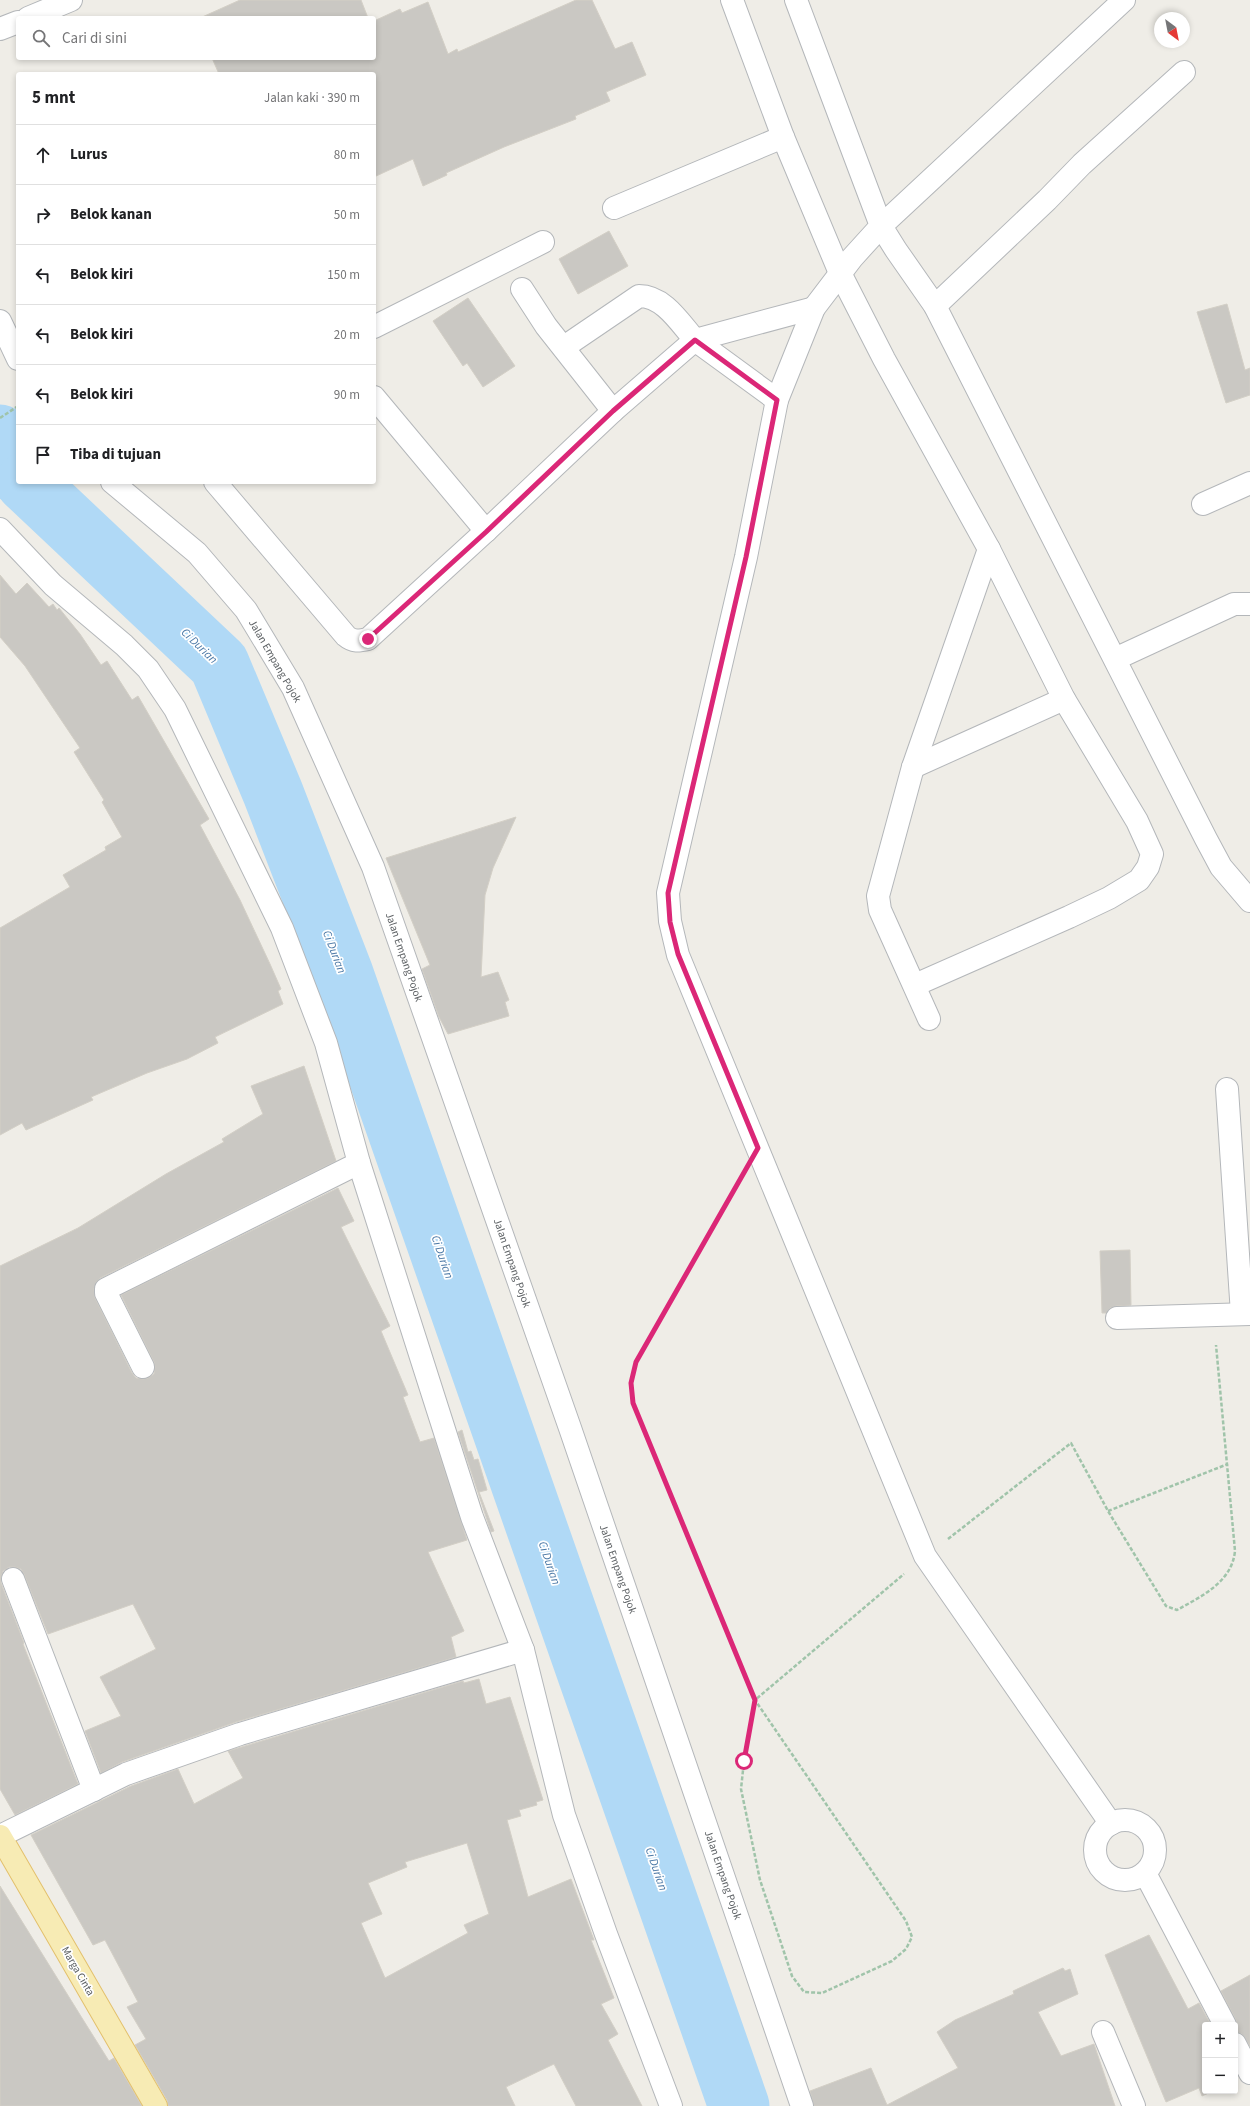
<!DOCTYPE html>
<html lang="id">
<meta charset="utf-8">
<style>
body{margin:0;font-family:"Source Sans 3",sans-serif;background:#f2f2f2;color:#202124}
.controls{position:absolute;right:12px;bottom:12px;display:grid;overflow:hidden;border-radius:4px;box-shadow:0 2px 6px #0003}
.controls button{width:36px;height:36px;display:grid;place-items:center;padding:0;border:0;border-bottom:1px solid #e0e0e0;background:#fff;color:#202124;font:20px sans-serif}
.compass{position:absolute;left:1154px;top:12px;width:36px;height:36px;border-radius:50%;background:#fff;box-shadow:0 2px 6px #0003;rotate:148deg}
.stop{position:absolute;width:12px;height:12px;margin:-9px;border:3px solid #db2777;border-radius:50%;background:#fff}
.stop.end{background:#db2777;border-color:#fff;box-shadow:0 1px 4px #0008}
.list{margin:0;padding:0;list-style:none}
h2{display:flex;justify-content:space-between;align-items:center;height:52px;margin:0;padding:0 16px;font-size:17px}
h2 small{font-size:13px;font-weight:400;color:#757577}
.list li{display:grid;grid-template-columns:26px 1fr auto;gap:12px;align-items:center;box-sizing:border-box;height:60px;padding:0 16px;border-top:1px solid #e0e0e0}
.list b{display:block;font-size:15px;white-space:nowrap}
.list em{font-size:13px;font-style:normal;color:#757577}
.icon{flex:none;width:22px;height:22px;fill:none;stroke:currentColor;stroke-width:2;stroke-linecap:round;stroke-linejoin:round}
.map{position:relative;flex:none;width:1250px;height:2106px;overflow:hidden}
.search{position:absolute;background:#fff;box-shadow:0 2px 6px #0003;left:16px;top:16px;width:360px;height:44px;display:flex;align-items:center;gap:10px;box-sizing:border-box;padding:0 14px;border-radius:4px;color:#757577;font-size:15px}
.panel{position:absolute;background:#fff;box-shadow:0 2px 6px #0003;left:16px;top:72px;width:360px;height:412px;border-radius:4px}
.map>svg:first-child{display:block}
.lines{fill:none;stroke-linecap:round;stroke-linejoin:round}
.river{stroke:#b0d9f6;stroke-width:61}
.building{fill:#cac8c3;stroke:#d3cfc6;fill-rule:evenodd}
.minor-casing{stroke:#b4b7ba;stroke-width:24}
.major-casing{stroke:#e3c06c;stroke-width:24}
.path{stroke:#a0c4aa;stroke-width:2.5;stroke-dasharray:4 2;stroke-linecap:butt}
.minor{stroke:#fff;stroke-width:22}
.major{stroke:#f7ebb4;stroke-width:22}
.route{stroke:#db2777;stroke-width:5}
.labels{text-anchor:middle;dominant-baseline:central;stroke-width:3.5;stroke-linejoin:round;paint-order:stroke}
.street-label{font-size:11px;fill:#5e6265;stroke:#fff}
.water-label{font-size:12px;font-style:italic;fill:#4d7aa7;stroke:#fff}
</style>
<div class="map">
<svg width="1250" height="2106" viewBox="0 0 1250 2106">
<rect width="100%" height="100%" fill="#efede7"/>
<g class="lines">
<g class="river">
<polyline points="0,435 18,474"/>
<polyline points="26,482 219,664 273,793 343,974 739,2106"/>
</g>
</g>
<g class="building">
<polygon points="240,0 361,0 368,18 200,18"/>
<polygon points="576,0 592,0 615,49 632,42 646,75 606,92 610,101 575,116 576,119 504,147 446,173 447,175 423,186 413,159 374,177 374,74 219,74 212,58 374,58 374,21 400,9 402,13 428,2 448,54 457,49 458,52"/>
<polygon points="609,231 628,266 578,294 559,259"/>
<polygon points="468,298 515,366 483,387 467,363 463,366 433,321"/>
<polygon points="1227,304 1245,370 1250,368 1250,395 1226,403 1197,312"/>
<polygon points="0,575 16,594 27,583 49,607 53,604 57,610 59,608 80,634 101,665 107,661 132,700 138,696 209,819 200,825 240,900 270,964 281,989 278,991 283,1004 215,1037 218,1043 187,1059 147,1073 91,1097 93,1100 26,1130 22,1123 0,1135 0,928 70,887 63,875 106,850 105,847 122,837 102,802 104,800 74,752 80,748 25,666 0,637"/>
<polygon points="516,817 493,868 485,895 481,977 498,972 509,1000 505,1002 509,1016 448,1034 439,1017 422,969 430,965 386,858"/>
<polygon points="304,1066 336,1161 100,1278 96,1282 94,1289 95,1298 132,1373 136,1378 143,1379 148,1378 154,1374 155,1367 154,1362 121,1295 338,1188 354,1221 341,1227 390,1326 381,1331 408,1395 403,1397 420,1442 434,1438 467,1540 428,1552 464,1631 451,1637 456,1657 236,1722 122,1762 101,1773 85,1731 121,1716 100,1677 156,1649 133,1604 48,1634 24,1574 21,1569 15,1567 9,1567 3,1571 1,1577 1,1583 24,1643 23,1644 78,1784 15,1815 0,1789 0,1266 78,1228 166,1174 224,1142 222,1139 263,1114 251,1086"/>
<polygon points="1130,1250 1131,1305 1116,1306 1110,1308 1106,1313 1102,1313 1100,1251"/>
<polygon points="462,1430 468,1452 471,1451 474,1460 478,1459 487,1490 479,1492 494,1531 491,1532 458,1432"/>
<path d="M 479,1679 L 486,1704 L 510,1697 L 543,1800 L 536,1802 L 537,1805 L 519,1810 L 521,1816 L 507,1820 L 528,1897 L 571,1879 L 594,1940 L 591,1940 L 614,1998 L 601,2004 L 618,2034 L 608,2040 L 642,2106 L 576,2106 L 554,2064 L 506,2087 L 515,2106 L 168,2106 L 167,2100 L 135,2045 L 146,2039 L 127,2007 L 138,2002 L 105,1940 L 93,1945 L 31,1835 L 131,1786 L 178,1769 L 194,1804 L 243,1778 L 228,1751 L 463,1681 L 464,1683 ZM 467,1843 L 489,1914 L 464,1925 L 468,1933 L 385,1978 L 361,1923 L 382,1914 L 368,1883 L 407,1867 L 405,1862 Z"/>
<polygon points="0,1886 87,2026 109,2061 114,2058 142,2106 0,2106"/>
<polygon points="1149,1935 1188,2009 1199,2003 1211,2025 1205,2025 1205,2091 1213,2091 1202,2096 1199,2088 1166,2102 1105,1955"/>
<polygon points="1063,1968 1065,1971 1070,1969 1078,1994 1038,2012 1061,2056 1094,2044 1115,2106 814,2106 810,2091 871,2068 887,2105 958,2068 937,2032 955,2020 1014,1994 1013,1991"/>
<polygon points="1250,1975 1250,2046 1242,2034 1236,2032 1237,2026 1236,2020 1221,1991"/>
</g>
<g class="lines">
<defs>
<g id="minor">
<polyline points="732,0 783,137 840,273 884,359 989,549 1064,699 1137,821 1152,854 1148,867 1139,880 1109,898 1069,917 915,985"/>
<polyline points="796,0 881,226 852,258 814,308 777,400 746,557 668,893 670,921 678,955 925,1556 1111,1824"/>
<polyline points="1124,0 881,226 896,250 935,306 1206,839 1221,867 1250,901"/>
<polyline points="28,18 71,0"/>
<polyline points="0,29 18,22"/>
<polyline points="614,208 783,137"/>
<polyline points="522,289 546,326 613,411"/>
<polyline points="935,306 1047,200 1082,164 1184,72"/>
<polyline points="0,321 18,359"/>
<polyline points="374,327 543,242"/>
<path d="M 564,347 L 639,296 C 664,296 680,323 695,340 L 814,308"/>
<polyline points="374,397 486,531"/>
<polyline points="112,482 197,553 246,610 293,688 373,867 570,1428 802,2106"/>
<path d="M 215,482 L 346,636 C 353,642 359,641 368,639 L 486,531 L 613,411 L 695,340 L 777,400"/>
<polyline points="1203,504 1250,483"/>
<polyline points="0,529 53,585 124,645 148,669 175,709 282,928 326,1043 359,1163 472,1517 523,1650 564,1815 606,1934 671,2106"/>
<polyline points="1115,659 1234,604 1250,604"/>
<polyline points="913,767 1064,699"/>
<polyline points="929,1019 880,910 878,896 913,767 989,549"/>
<polyline points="1227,1089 1242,1314"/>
<polyline points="1117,1318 1250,1314"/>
<polyline points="143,1367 106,1293 106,1289 359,1163"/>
<polyline points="13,1579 94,1790"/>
<circle cx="1125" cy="1850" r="30"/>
<polyline points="0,1836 126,1774 240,1734 523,1650"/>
<polyline points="1145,1873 1225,2025"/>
<polyline points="1103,2032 1134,2106"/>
<polyline points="1235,2044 1250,2073"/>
</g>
<polyline id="major" points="0,1836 156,2106"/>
</defs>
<use href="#minor" class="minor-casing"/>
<use href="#major" class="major-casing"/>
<g class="path">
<polyline points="0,418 18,406"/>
<polyline points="740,1181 636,1362 631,1383 633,1403 755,1700 906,1921 912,1937 906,1949 892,1961 822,1993 804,1992 792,1976 760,1880 741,1789 744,1761 755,1700 904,1574"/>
<polyline points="1108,1511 1228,1464"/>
<path d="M 948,1539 L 1071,1443 L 1108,1511 L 1166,1606 L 1177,1610 C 1202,1596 1232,1582 1235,1551 L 1216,1345"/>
</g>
<use href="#minor" class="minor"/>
<use href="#major" class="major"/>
</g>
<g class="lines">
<polyline class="route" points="368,639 486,532 613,411 695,340 777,400 746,557 668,893 670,922 678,954 758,1148 636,1362 631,1383 633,1403 755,1700 744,1761"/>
</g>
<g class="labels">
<g class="street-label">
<text transform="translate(275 661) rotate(60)">Jalan Empang Pojok</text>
<text transform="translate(404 957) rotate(71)">Jalan Empang Pojok</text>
<text transform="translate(512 1263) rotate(71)">Jalan Empang Pojok</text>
<text transform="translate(618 1569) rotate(71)">Jalan Empang Pojok</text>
<text transform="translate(723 1875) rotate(71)">Jalan Empang Pojok</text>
<text transform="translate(78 1971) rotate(60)">Marga Cinta</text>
</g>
<g class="water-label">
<text transform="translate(199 646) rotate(44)">Ci Durian</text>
<text transform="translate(334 952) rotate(69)">Ci Durian</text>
<text transform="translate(442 1257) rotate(71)">Ci Durian</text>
<text transform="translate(549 1563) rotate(71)">Ci Durian</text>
<text transform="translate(656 1869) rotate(71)">Ci Durian</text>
</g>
</g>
</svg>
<div class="controls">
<button>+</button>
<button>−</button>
</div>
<svg class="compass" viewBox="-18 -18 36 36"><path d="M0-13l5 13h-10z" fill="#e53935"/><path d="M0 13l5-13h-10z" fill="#757577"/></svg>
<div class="stop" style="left:744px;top:1761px"></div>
<div class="stop end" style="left:368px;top:639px"></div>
<div class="search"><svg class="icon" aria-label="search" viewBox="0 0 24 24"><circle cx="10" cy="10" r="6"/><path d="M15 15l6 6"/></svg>Cari di sini</div>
<section class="panel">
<h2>5 mnt<small>Jalan kaki · 390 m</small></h2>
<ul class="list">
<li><svg class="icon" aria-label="ahead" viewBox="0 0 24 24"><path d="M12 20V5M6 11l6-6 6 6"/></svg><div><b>Lurus</b></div><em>80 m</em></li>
<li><svg class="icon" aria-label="right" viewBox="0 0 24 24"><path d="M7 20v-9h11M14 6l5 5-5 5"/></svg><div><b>Belok kanan</b></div><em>50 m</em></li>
<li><svg class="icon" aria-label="left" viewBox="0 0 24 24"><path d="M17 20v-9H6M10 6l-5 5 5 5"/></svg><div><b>Belok kiri</b></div><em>150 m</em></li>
<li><svg class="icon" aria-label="left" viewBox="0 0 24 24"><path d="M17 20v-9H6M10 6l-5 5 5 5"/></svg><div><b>Belok kiri</b></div><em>20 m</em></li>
<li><svg class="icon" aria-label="left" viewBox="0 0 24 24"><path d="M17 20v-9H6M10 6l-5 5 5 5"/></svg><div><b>Belok kiri</b></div><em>90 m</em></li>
<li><svg class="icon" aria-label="arrive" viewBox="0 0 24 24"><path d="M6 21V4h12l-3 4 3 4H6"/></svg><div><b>Tiba di tujuan</b></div></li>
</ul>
</section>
</div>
